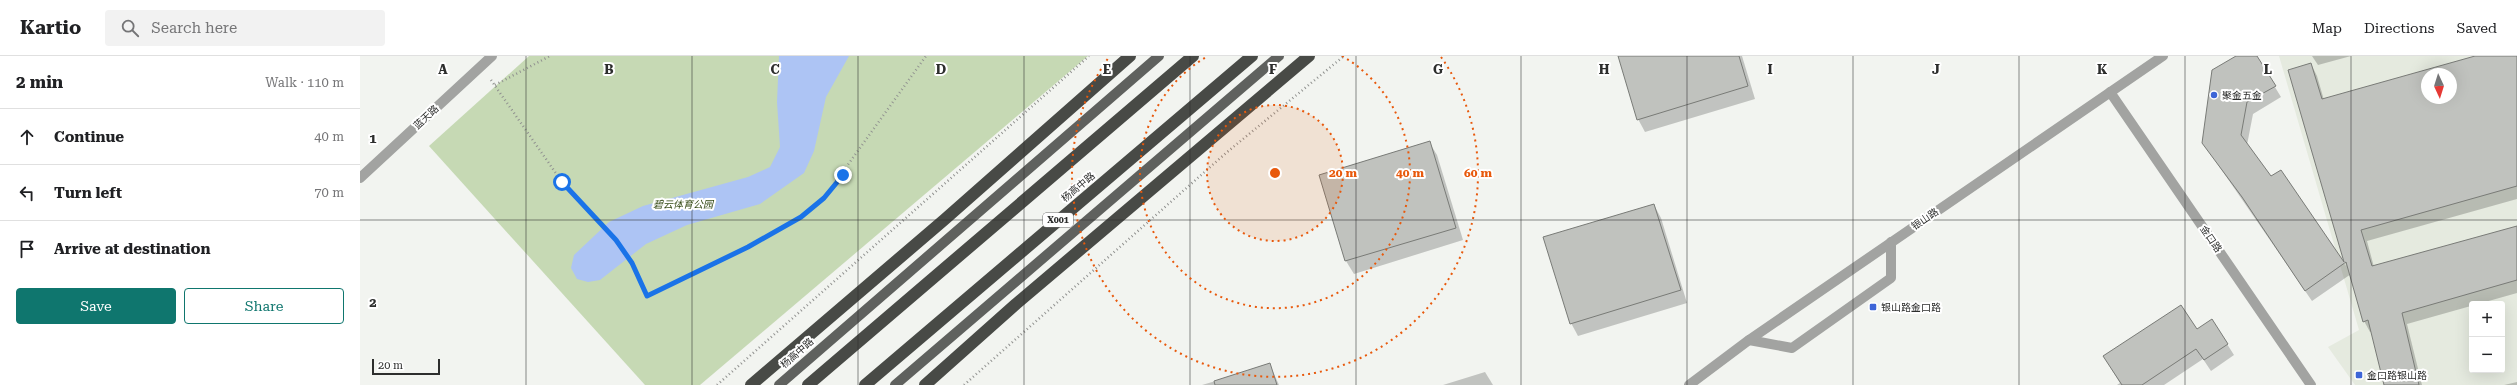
<!DOCTYPE html>
<meta charset="utf-8">
<style>
body{margin:0;font-family:"Roboto Serif","Noto Sans SC",serif;background:#f2f2f2;color:#202124}
.controls{position:absolute;right:12px;bottom:12px;display:grid;overflow:hidden;border-radius:4px;box-shadow:0 4px 16px #0002}
.controls button{width:36px;height:36px;display:grid;place-items:center;padding:0;border:0;border-bottom:1px solid #e0e0e0;background:#fff;color:#202124;font:20px sans-serif}
.compass{position:absolute;left:2061px;top:12px;width:36px;height:36px;border-radius:50%;background:#fff;box-shadow:0 4px 16px #0002;rotate:176deg}
.scale{position:absolute;left:12px;bottom:10px;width:68px;box-sizing:border-box;padding-left:4px;border:2px solid #2d2e2d;border-top:0;font-size:11px;line-height:14px;white-space:nowrap;color:#2d2e2d;-webkit-text-stroke:3px #fff;paint-order:stroke}
.stop{position:absolute;width:12px;height:12px;margin:-9px;border:3px solid #1a73e8;border-radius:50%;background:#fff}
.stop.end{background:#1a73e8;border-color:#fff;box-shadow:0 1px 4px #0008}
.list{margin:0;padding:0;list-style:none}
h2{display:flex;justify-content:space-between;align-items:center;height:52px;margin:0;padding:0 16px;font-size:17px}
h2 small{font-size:13px;font-weight:400;color:#757577}
.list li{display:grid;grid-template-columns:26px 1fr auto;gap:12px;align-items:center;box-sizing:border-box;height:56px;padding:0 16px;border-top:1px solid #e0e0e0}
.list b{display:block;font-size:15px;white-space:nowrap}
.list em{font-size:13px;font-style:normal;color:#757577}
.actions{display:flex;gap:8px;padding:12px 16px}
.actions a{flex:1;padding:9px 0;border:1px solid #0f766e;border-radius:4px;text-align:center;font-size:14px;color:#0f766e}
.actions .main{background:#0f766e;color:#fff}
.icon{flex:none;width:22px;height:22px;fill:none;stroke:currentColor;stroke-width:2;stroke-linecap:round;stroke-linejoin:round}
.map{position:relative;flex:none;width:2157px;height:329px;overflow:hidden}
header{display:flex;align-items:center;gap:24px;box-sizing:border-box;height:56px;padding:0 20px;background:#fff;border-bottom:1px solid #e0e0e0}
header strong{font-size:19px}
nav{display:flex;gap:22px;margin-inline-start:auto;font-size:14px}
.search{width:280px;height:36px;background:#f2f2f2;display:flex;align-items:center;gap:10px;box-sizing:border-box;padding:0 14px;border-radius:4px;color:#757577;font-size:15px}
main{display:flex}
aside{flex:1;background:#fff}
.map>svg:first-child{display:block}
.built{fill:#e5eadf;fill-rule:evenodd}
.green{fill:#c6d9b4}
.water{fill:#adc4f4}
.shadow{fill:#0003;fill-rule:evenodd}
.building{fill:#c0c2be;stroke:#797b77;fill-rule:evenodd}
.lines{fill:none;stroke-linecap:round;stroke-linejoin:round}
.path{stroke:#90918f;stroke-width:2.5;stroke-dasharray:1 3;stroke-linecap:butt}
.minor{stroke:#a2a3a1;stroke-width:10}
.major{stroke:#5f615e;stroke-width:10}
.highway{stroke:#484a46;stroke-width:12}
.route{stroke:#1a73e8;stroke-width:5}
.grid{fill:none;stroke:#2d2e2d;stroke-width:1;stroke-opacity:0.55}
.ring{fill:none;stroke:#e8590c;stroke-width:2;stroke-dasharray:2 4}
.poi-dot{fill:#3d65d7;stroke:#fff;stroke-width:1.5}
.labels{text-anchor:middle;dominant-baseline:central;stroke-width:4;stroke-linejoin:round;paint-order:stroke}
.shield{fill:#fff;stroke:#6c6d6c;stroke-width:1}
.shield-label{font-size:9px;font-weight:bold;fill:#2d2e2d}
.poi-label{font-size:10px;fill:#2d2e2d;stroke:#fff;text-anchor:start}
.street-label{font-size:10px;fill:#2d2e2d;stroke:#fff}
.park-label{font-size:10px;font-style:italic;fill:#324813;stroke:#fff}
.grid-label{font-size:13px;text-anchor:middle;font-weight:bold;fill:#2d2e2d;stroke:#fff;stroke-width:4;stroke-linejoin:round;paint-order:stroke}
.centre{fill:#e8590c;stroke:#fff;stroke-width:2}
.ring-label{font-size:12px;text-anchor:middle;font-weight:bold;fill:#e8590c;stroke:#fff;stroke-width:4;stroke-linejoin:round;paint-order:stroke}
</style>
<header>
<strong>Kartio</strong>
<div class="search"><svg class="icon" aria-label="search" viewBox="0 0 24 24"><circle cx="10" cy="10" r="6"/><path d="M15 15l6 6"/></svg>Search here</div>
<nav><a>Map</a><a>Directions</a><a>Saved</a></nav>
</header>
<main>
<aside>
<h2>2 min<small>Walk · 110 m</small></h2>
<ul class="list">
<li><svg class="icon" aria-label="ahead" viewBox="0 0 24 24"><path d="M12 20V5M6 11l6-6 6 6"/></svg><div><b>Continue</b></div><em>40 m</em></li>
<li><svg class="icon" aria-label="left" viewBox="0 0 24 24"><path d="M17 20v-9H6M10 6l-5 5 5 5"/></svg><div><b>Turn left</b></div><em>70 m</em></li>
<li><svg class="icon" aria-label="arrive" viewBox="0 0 24 24"><path d="M6 21V4h12l-3 4 3 4H6"/></svg><div><b>Arrive at destination</b></div></li>
</ul>
<div class="actions"><a class="main">Save</a><a>Share</a></div>
</aside>
<div class="map">
<svg width="2157" height="329" viewBox="0 0 2157 329">
<rect width="100%" height="100%" fill="#f2f4f0"/>
<path class="built" d="M 1919,0 L 2157,0 L 2157,329 L 1995,329 L 1968,291 L 1999,274 ZM 2067,18 L 2091,18 L 2091,42 L 2067,42 ZM 2112,248 L 2142,248 L 2142,314 L 2112,314 Z"/>
<polygon class="green" points="169,0 728,0 340,329 285,329 69,90"/>
<polygon class="water" points="419,0 489,0 466,41 454,95 444,117 400,148 327,169 286,188 240,224 228,226 217,223 211,212 214,199 249,166 283,150 388,121 410,111 420,91 417,46"/>
<g class="shadow">
<polygon points="1259,0 1382,0 1395,43 1285,76 1278,63"/>
<path d="M 1878,0 L 1896,0 L 1921,41 L 1893,58 L 1887,89 L 1911,122 L 1920,115 L 1986,210 L 1929,15 L 1951,8 L 1957,20 L 1964,44 L 2118,0 L 2157,0 L 2157,143 L 2007,185 L 2014,211 L 2157,171 L 2157,237 L 2047,268 L 2062,329 L 2025,329 L 2012,276 L 2010,276 L 2004,265 L 1991,218 L 1952,245 L 1843,87 ZM 2067,18 L 2091,18 L 2091,42 L 2067,42 Z"/>
<polygon points="1952,0 1991,0 1958,9"/>
<polygon points="1069,86 1077,99 1103,184 994,218 986,205 960,119"/>
<polygon points="1294,149 1301,162 1327,247 1218,280 1211,267"/>
<polygon points="1837,274 1867,288 1874,299 1851,315 1843,303 1804,329 1757,329 1760,327 1744,301"/>
<polygon points="910,309 919,329 842,329"/>
<polygon points="1125,316 1133,329 1083,329"/>
<polygon points="2157,326 2157,329 2144,329"/>
</g>
<g class="building">
<polygon points="1258,0 1379,0 1388,30 1277,64"/>
<path d="M 1876,0 L 1897,0 L 1916,30 L 1887,46 L 1881,79 L 1911,120 L 1921,114 L 1984,206 L 1928,14 L 1951,7 L 1962,43 L 2115,0 L 2157,0 L 2157,130 L 2001,174 L 2012,210 L 2157,170 L 2157,224 L 2042,257 L 2059,329 L 2024,329 L 2008,264 L 2003,266 L 1986,206 L 1945,235 L 1882,141 L 1842,87 L 1852,14 ZM 2067,18 L 2091,18 L 2091,42 L 2067,42 Z"/>
<polygon points="1070,85 1096,172 985,205 959,119"/>
<polygon points="1294,148 1321,234 1210,268 1183,181"/>
<polygon points="1821,249 1837,273 1852,263 1868,288 1844,304 1836,293 1782,329 1762,329 1743,300"/>
<polygon points="910,307 917,329 855,329 854,325"/>
</g>
<g class="lines">
<g class="path">
<polyline points="131,24 202,126 256,184 272,207 287,240 388,191 441,161 464,142 566,0"/>
<polyline points="135,29 190,0"/>
<polyline points="357,329 729,0"/>
<polyline points="604,329 866,97 984,0"/>
</g>
<g class="minor">
<polyline points="1750,36 1951,329"/>
<polyline points="0,122 132,0"/>
<polyline points="1389,284 1432,292 1531,222 1531,186"/>
<polyline points="1329,329 1389,284 1803,0"/>
</g>
<g class="major">
<polyline points="419,329 799,0"/>
<polyline points="535,329 919,0"/>
</g>
<g class="highway">
<polyline points="391,329 584,164 770,0"/>
<polyline points="448,329 833,0"/>
<polyline points="505,329 892,0"/>
<polyline points="565,329 656,248 949,0"/>
</g>
</g>
<g class="lines">
<polyline class="route" points="202,126 256,184 272,207 287,240 388,191 441,161 464,142 483,119"/>
</g>
<path class="grid" d="M 166,0 L 166,329M 332,0 L 332,329M 498,0 L 498,329M 664,0 L 664,329M 830,0 L 830,329M 996,0 L 996,329M 1161,0 L 1161,329M 1327,0 L 1327,329M 1493,0 L 1493,329M 1659,0 L 1659,329M 1825,0 L 1825,329M 1991,0 L 1991,329M 0,164 L 2157,164"/>
<circle cx="915" cy="117" r="68" fill="#e8590c" fill-opacity=".12"/>
<g class="ring">
<circle cx="915" cy="117" r="68"/>
<path d="M982 0A135 135 0 1 1 848 0"/>
<path d="M1081 1A203 203 0 1 1 749 1"/>
</g>
<g class="poi-dot">
<circle cx="1854" cy="39" r="4"/>
<rect x="1509" y="247" width="8" height="8" rx="2"/>
<rect x="1995" y="315" width="8" height="8" rx="2"/>
</g>
<g class="labels">
<rect class="shield" x="683" y="157" width="30" height="14" rx="3"/>
<g class="shield-label">
<text x="698" y="164">X001</text>
</g>
<g class="poi-label">
<text x="1862" y="39">聚金五金</text>
<text x="1521" y="251">银山路金口路</text>
<text x="2007" y="319">金口路银山路</text>
</g>
<g class="street-label">
<text transform="translate(66 61) rotate(-43)">蓝天路</text>
<text transform="translate(718 131) rotate(-40)">杨高中路</text>
<text transform="translate(1565 163) rotate(-34)">银山路</text>
<text transform="translate(1851 183) rotate(56)">金口路</text>
<text transform="translate(437 297) rotate(-41)">杨高中路</text>
</g>
<g class="park-label">
<text x="323" y="148">碧云体育公园</text>
</g>
</g>
<g class="grid-label">
<text x="83" y="18">A</text>
<text x="249" y="18">B</text>
<text x="415" y="18">C</text>
<text x="581" y="18">D</text>
<text x="747" y="18">E</text>
<text x="913" y="18">F</text>
<text x="1078" y="18">G</text>
<text x="1244" y="18">H</text>
<text x="1410" y="18">I</text>
<text x="1576" y="18">J</text>
<text x="1742" y="18">K</text>
<text x="1908" y="18">L</text>
<text x="13" y="87">1</text>
<text x="13" y="251">2</text>
</g>
<circle cx="915" cy="117" r="6" class="centre"/>
<g class="ring-label">
<text x="983" y="121">20 m</text>
<text x="1050" y="121">40 m</text>
<text x="1118" y="121">60 m</text>
</g>
</svg>
<div class="controls">
<button>+</button>
<button>−</button>
</div>
<svg class="compass" viewBox="-18 -18 36 36"><path d="M0-13l5 13h-10z" fill="#e53935"/><path d="M0 13l5-13h-10z" fill="#757577"/></svg>
<div class="scale">20 m</div>
<div class="stop" style="left:202px;top:126px"></div>
<div class="stop end" style="left:483px;top:119px"></div>
</div>
</main>
